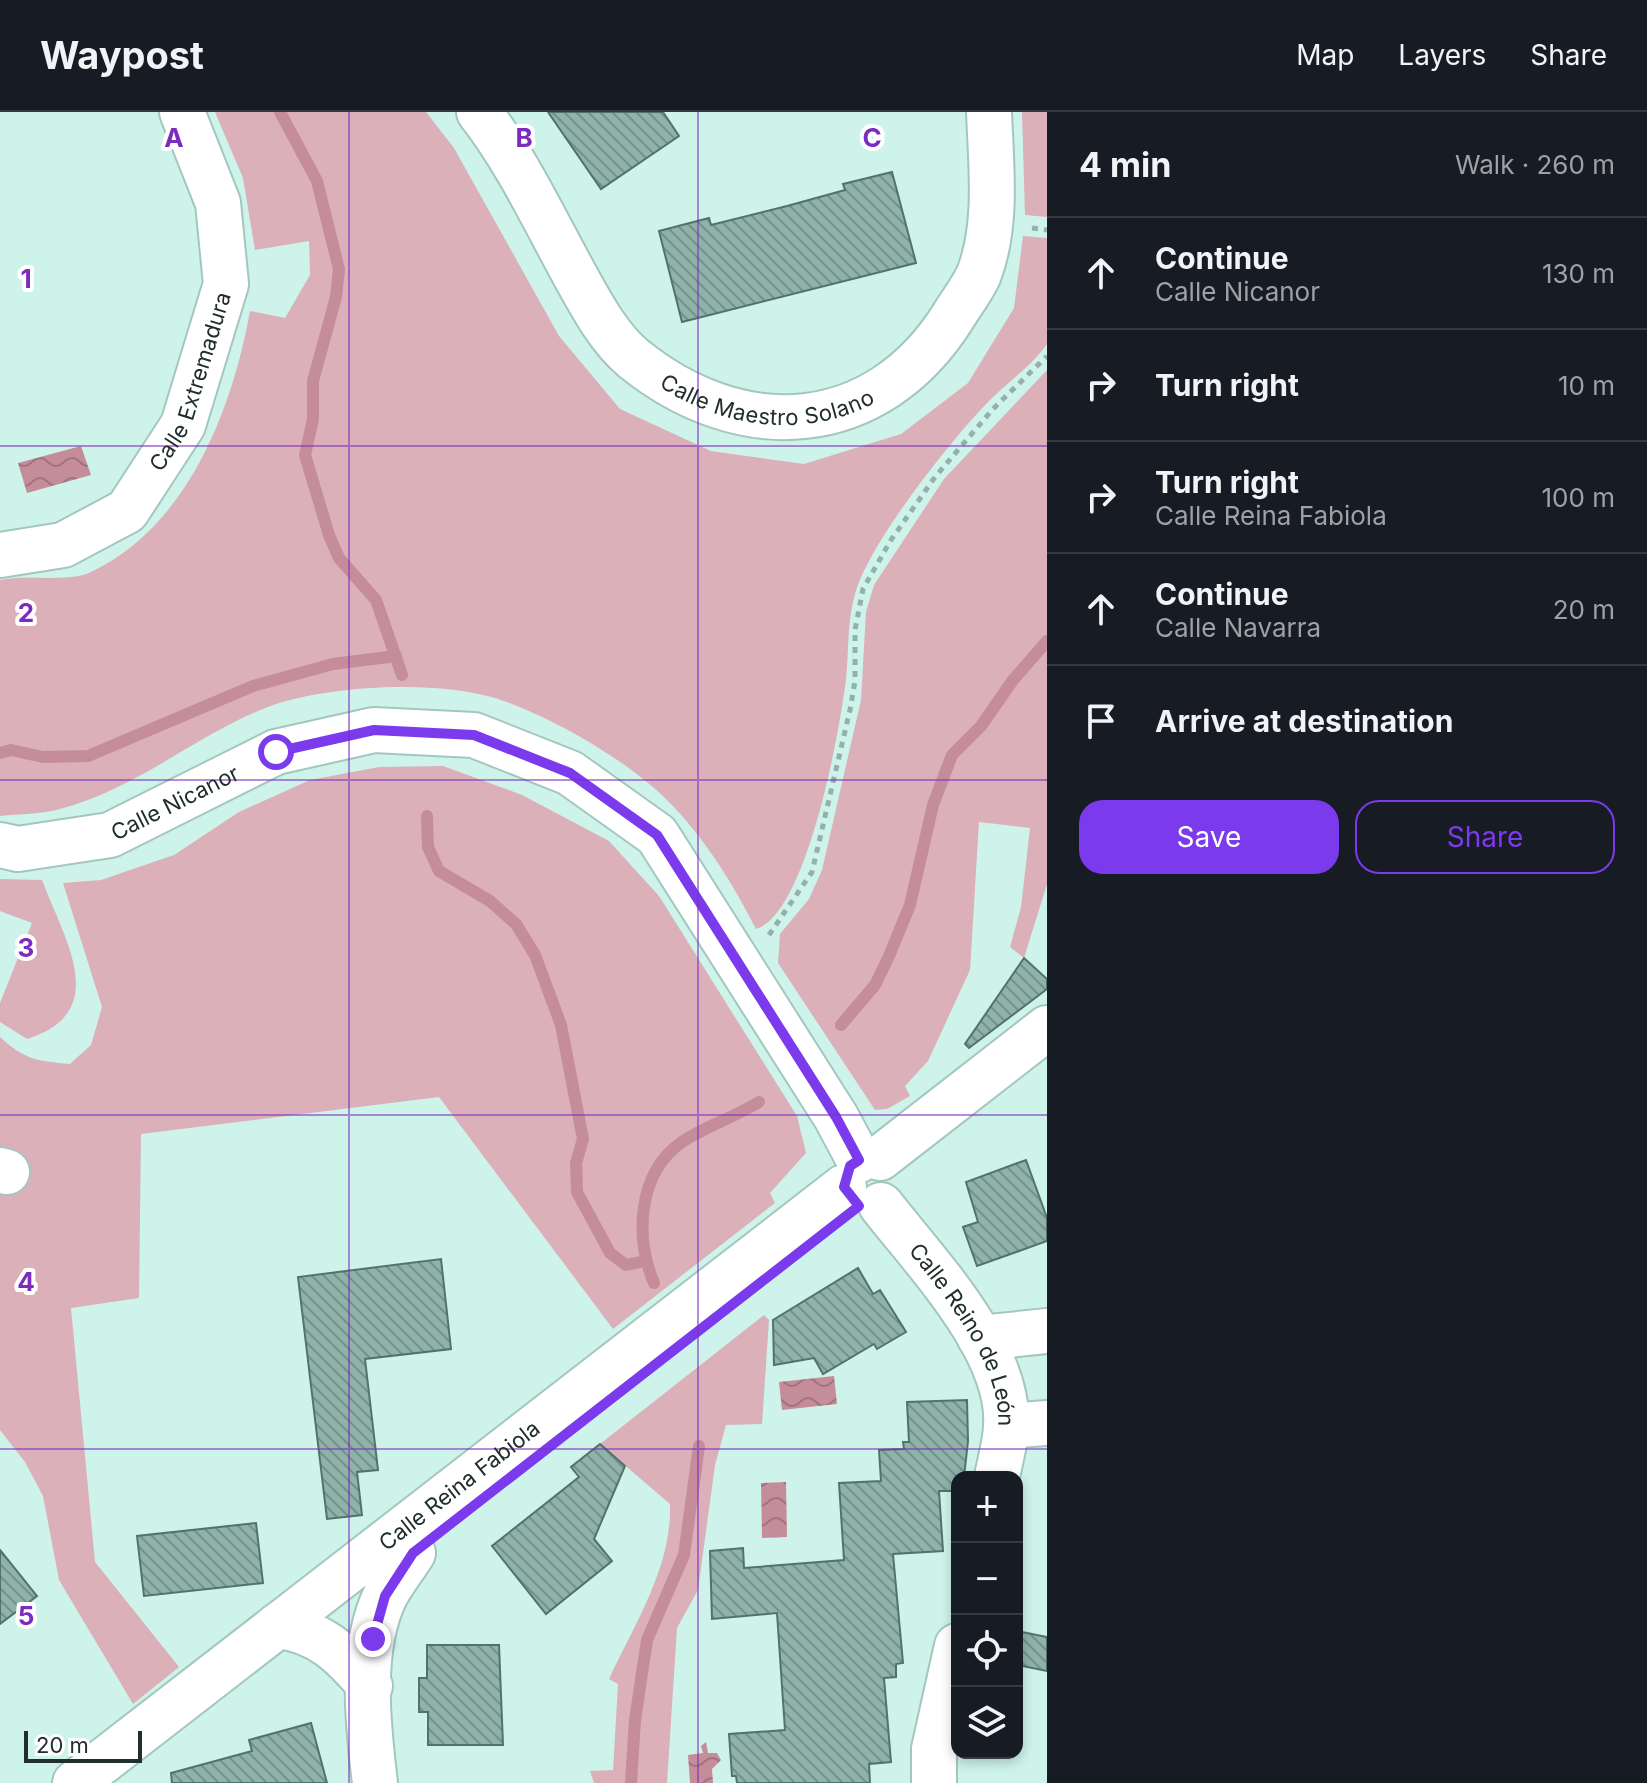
<!DOCTYPE html>
<meta charset="utf-8">
<style>
body{margin:0;font-family:Inter,sans-serif;background:#20242c;color:#f1f3f6}
.controls{position:absolute;right:24px;bottom:24px;display:grid;overflow:hidden;border-radius:16px;box-shadow:0 4px 12px #0003}
.controls button{width:72px;height:72px;display:grid;place-items:center;padding:0;border:0;border-bottom:2px solid #363941;background:#171b24;color:#f1f3f6;font:40px sans-serif}
.scale{position:absolute;left:24px;bottom:20px;width:118px;box-sizing:border-box;padding-left:8px;border:4px solid #212f2c;border-top:0;font-size:22px;line-height:28px;white-space:nowrap;color:#212f2c;-webkit-text-stroke:6px #fff;paint-order:stroke}
.stop{position:absolute;width:24px;height:24px;margin:-18px;border:6px solid #7c3aed;border-radius:50%;background:#fff}
.stop.end{background:#7c3aed;border-color:#fff;box-shadow:0 2px 8px #0008}
.list{margin:0;padding:0;list-style:none}
h2{display:flex;justify-content:space-between;align-items:center;height:104px;margin:0;padding:0 32px;font-size:34px}
h2 small{font-size:26px;font-weight:400;color:#9ea1a6}
.list li{display:grid;grid-template-columns:52px 1fr auto;gap:24px;align-items:center;box-sizing:border-box;height:112px;padding:0 32px;border-top:2px solid #363941}
.list b{display:block;font-size:30px;white-space:nowrap}
.list p{margin:0;font-size:26px;white-space:nowrap;color:#9ea1a6}
.list em{font-size:26px;font-style:normal;color:#9ea1a6}
.actions{display:flex;gap:16px;padding:24px 32px}
.actions a{flex:1;padding:18px 0;border:2px solid #7c3aed;border-radius:24px;text-align:center;font-size:28px;color:#7c3aed}
.actions .main{background:#7c3aed;color:#fff}
.icon{flex:none;width:44px;height:44px;fill:none;stroke:currentColor;stroke-width:2;stroke-linecap:round;stroke-linejoin:round}
.map{position:relative;flex:none;width:1047px;height:1671px;overflow:hidden}
header{display:flex;align-items:center;gap:48px;box-sizing:border-box;height:112px;padding:0 40px;background:#171b24;border-bottom:2px solid #363941}
header strong{font-size:38px}
nav{display:flex;gap:44px;margin-inline-start:auto;font-size:28px}
main{display:flex}
aside{flex:1;background:#171b24}
.map>svg:first-child{display:block}
.green{fill:#dbb0b9}
.water{fill:url(#water-waves)}
.lines{fill:none;stroke-linecap:round;stroke-linejoin:round}
.stream{stroke:#c58c99;stroke-width:12}
.building{fill:url(#building-back-hatch);stroke:#51736b;stroke-width:2}
.minor-casing{stroke:#a3c7bf;stroke-width:48}
.path{stroke:#93b1aa;stroke-width:5;stroke-dasharray:6 6;stroke-linecap:butt}
.minor{stroke:#fff;stroke-width:44}
.route{stroke:#7c3aed;stroke-width:10}
.grid{fill:none;stroke:#7b2cbf;stroke-width:2;stroke-opacity:0.55}
.labels{text-anchor:middle;dominant-baseline:central;stroke-width:8;stroke-linejoin:round;paint-order:stroke}
.street-label{font-size:22px;fill:#212f2c;stroke:#fff}
.grid-label{font-size:26px;text-anchor:middle;font-weight:bold;fill:#7b2cbf;stroke:#fff;stroke-width:8;stroke-linejoin:round;paint-order:stroke}
</style>
<header>
<strong>Waypost</strong>
<nav><a>Map</a><a>Layers</a><a>Share</a></nav>
</header>
<main>
<div class="map">
<svg width="1047" height="1671" viewBox="0 0 1047 1671">
<defs>
<pattern id="water-waves" width="16" height="10" patternUnits="userSpaceOnUse" patternTransform="scale(2)"><rect width="16" height="10" fill="#c58c99"/><path d="M0 5q4-4 8 0t8 0" fill="none" stroke="#a0737d"/></pattern>
<pattern id="building-back-hatch" width="6" height="6" patternUnits="userSpaceOnUse" patternTransform="scale(2)"><rect width="6" height="6" fill="#8fb2aa"/><path d="M-1 5l2 2M0 0l6 6M5-1l2 2" fill="none" stroke="#74918b"/></pattern>
</defs>
<rect width="100%" height="100%" fill="#cef3ea"/>
<g class="green">
<path d="M 215,0 L 426,0 L 454,36 L 559,224 L 620,297 L 711,339 L 804,352 L 901,322 L 968,271 L 1014,196 L 1023,124 L 1047,126 L 1047,232 C 1031,255 1005,272 986,292 C 949,331 869,431 855,482 C 847,510 849,538 846,567 C 840,618 807,802 756,817 C 732,770 704,725 667,688 C 627,648 549,603 495,586 C 437,568 331,573 273,593 C 199,620 138,677 60,697 C 42,702 19,702 0,704 L 0,468 C 25,462 70,471 91,460 C 188,414 232,298 250,199 L 285,206 L 310,163 L 309,129 L 255,138 L 243,66 Z"/>
<polygon points="1022,0 1047,0 1047,105 1025,103"/>
<polygon points="1047,258 1047,772 1024,846 1010,835 1021,795 1030,716 979,710 970,858 928,949 905,974 910,984 887,997 875,998 778,851 780,822 809,787 822,758 861,588 866,500 874,473 944,367"/>
<path d="M 443,654 L 522,683 L 609,729 L 659,784 L 797,1004 L 806,1041 L 770,1081 L 775,1091 L 613,1217 L 439,985 L 141,1022 L 139,1186 L 71,1196 L 95,1450 L 179,1555 L 133,1592 L 59,1468 L 43,1384 L 25,1350 L 0,1318 L 0,1071 L 16,1075 L 19,1041 L 0,1034 L 0,925 C 25,948 37,949 70,952 L 91,933 L 102,895 L 63,771 L 101,768 L 174,743 L 239,700 L 310,668 L 379,655 Z"/>
<path d="M 0,767 L 42,768 C 64,827 113,900 27,927 L 0,910 L 0,891 L 32,811 L 0,799 Z"/>
<path d="M 764,1203 L 769,1208 L 762,1312 L 726,1313 L 715,1353 L 698,1478 L 677,1516 L 667,1671 L 594,1671 L 590,1659 L 613,1658 L 618,1572 L 609,1567 C 635,1511 672,1455 670,1392 L 600,1332 Z"/>
</g>
<g class="water">
<polygon points="81,334 91,363 27,381 18,351"/>
<polygon points="834,1264 837,1292 782,1298 779,1270"/>
<polygon points="786,1370 787,1425 762,1426 761,1371"/>
<polygon points="706,1630 708,1641 717,1641 721,1648 712,1657 713,1671 690,1671 688,1643 703,1641 701,1634"/>
</g>
<g class="lines">
<g class="stream">
<polyline points="280,0 317,69 339,157 336,185 313,269 313,307 305,343 329,423 339,446 376,488 402,563"/>
<polyline points="0,641 11,638 43,645 88,644 253,574 333,552 396,544"/>
<polyline points="427,704 428,735 439,759 490,789 516,812 535,843 561,913 583,1027 576,1051 577,1080 610,1141 626,1153 645,1149"/>
<polyline points="841,913 875,873 889,844 910,793 933,693 952,643 981,614 1013,568 1047,529"/>
<path d="M 654,1171 C 635,1126 637,1061 682,1030 C 704,1015 735,1005 759,990"/>
<polyline points="631,1671 635,1608 647,1528 684,1443 699,1334"/>
</g>
</g>
<g class="building">
<polygon points="548,0 663,0 679,24 601,77"/>
<polygon points="892,60 916,151 682,210 659,119 709,106 711,113 787,94 845,78 843,72"/>
<polygon points="1024,846 1047,867 1047,877 969,936 965,932"/>
<polygon points="1026,1048 1047,1106 1047,1129 977,1154 963,1115 978,1110 966,1070"/>
<polygon points="441,1147 451,1237 365,1247 378,1358 357,1360 362,1403 327,1407 298,1165"/>
<polygon points="858,1156 873,1182 880,1178 906,1220 877,1237 874,1232 823,1262 814,1246 774,1253 773,1208"/>
<polygon points="967,1288 968,1329 964,1365 957,1365 957,1379 939,1379 943,1439 893,1442 903,1551 896,1552 896,1565 884,1566 891,1650 869,1652 870,1671 737,1671 736,1664 732,1664 729,1622 785,1618 777,1501 712,1507 710,1439 743,1436 744,1456 844,1448 839,1371 881,1369 879,1338 904,1337 903,1330 909,1330 907,1290"/>
<polygon points="600,1332 625,1354 594,1427 612,1449 546,1502 492,1434 579,1365 571,1355"/>
<polygon points="256,1411 263,1471 144,1484 137,1424"/>
<polygon points="0,1438 37,1484 0,1512"/>
<polygon points="1017,1519 1047,1525 1047,1559 1017,1553"/>
<polygon points="427,1533 499,1533 503,1633 428,1633 428,1600 419,1600 419,1566 427,1566"/>
<polygon points="311,1611 327,1671 172,1671 171,1661 252,1639 249,1628"/>
</g>
<g class="lines">
<defs>
<g id="minor">
<path id="s1" d="M 479,0 C 517,48 547,113 577,167 C 592,194 609,226 633,246 C 741,334 877,327 954,203 C 962,190 973,176 979,162 C 998,112 991,53 989,0"/>
<path id="s2" d="M 0,443 L 63,433 L 127,399 L 183,313 L 226,172 L 218,91 L 182,0"/>
<path id="s3" d="M 0,733 L 18,737 L 110,723 L 276,640 L 374,618 L 474,623 L 570,661 L 657,723 L 836,1005 L 859,1048"/>
<polyline points="880,1046 1047,916"/>
<polyline points="0,1058 7,1060"/>
<path id="s4" d="M 881,1093 C 926,1151 1012,1239 1006,1316 C 1005,1332 1000,1349 997,1365"/>
<polyline points="980,1226 1047,1219"/>
<polyline points="1006,1314 1047,1311"/>
<path d="M 277,1514 C 320,1519 343,1542 370,1574"/>
<path id="s5" d="M 75,1671 L 844,1075"/>
<path d="M 375,1671 C 368,1614 359,1536 386,1482 C 394,1468 404,1455 413,1441"/>
<polyline points="934,1671 934,1637 957,1534"/>
</g>
</defs>
<use href="#minor" class="minor-casing"/>
<g class="path">
<polyline points="1032,116 1047,118"/>
<polyline points="769,823 812,760 850,598 855,569 855,518 863,477 891,428 935,365 993,297 1047,244"/>
</g>
<use href="#minor" class="minor"/>
</g>
<g class="lines">
<polyline class="route" points="276,640 374,618 474,623 570,661 657,723 836,1005 859,1048 850,1054 844,1075 859,1094 413,1441 385,1484 373,1527"/>
</g>
<path class="grid" d="M 349,0 L 349,1671M 698,0 L 698,1671M 0,334 L 1047,334M 0,668 L 1047,668M 0,1003 L 1047,1003M 0,1337 L 1047,1337"/>
<g class="labels">
<g class="street-label">
<text stroke="none"><textPath href="#s2" startOffset="282">Calle Extremadura</textPath></text>
<text stroke="none"><textPath href="#s1" startOffset="438">Calle Maestro Solano</textPath></text>
<text stroke="none"><textPath href="#s3" startOffset="184">Calle Nicanor</textPath></text>
<text stroke="none"><textPath href="#s4" startOffset="156">Calle Reino de León</textPath></text>
<text stroke="none"><textPath href="#s5" startOffset="486">Calle Reina Fabiola</textPath></text>
</g>
</g>
<g class="grid-label">
<text x="174" y="35">A</text>
<text x="524" y="35">B</text>
<text x="872" y="35">C</text>
<text x="26" y="176">1</text>
<text x="26" y="510">2</text>
<text x="26" y="845">3</text>
<text x="26" y="1179">4</text>
<text x="26" y="1513">5</text>
</g>
</svg>
<div class="controls">
<button>+</button>
<button>−</button>
<button><svg class="icon" aria-label="locate" viewBox="0 0 24 24"><circle cx="12" cy="12" r="6"/><path d="M12 2v4M12 18v4M2 12h4M18 12h4"/></svg></button>
<button><svg class="icon" aria-label="layers" viewBox="0 0 24 24"><path d="M12 4l9 5-9 5-9-5zM3 14l9 5 9-5"/></svg></button>
</div>
<div class="scale">20 m</div>
<div class="stop" style="left:276px;top:640px"></div>
<div class="stop end" style="left:373px;top:1527px"></div>
</div>
<aside>
<h2>4 min<small>Walk · 260 m</small></h2>
<ul class="list">
<li><svg class="icon" aria-label="ahead" viewBox="0 0 24 24"><path d="M12 20V5M6 11l6-6 6 6"/></svg><div><b>Continue</b><p>Calle Nicanor</p></div><em>130 m</em></li>
<li><svg class="icon" aria-label="right" viewBox="0 0 24 24"><path d="M7 20v-9h11M14 6l5 5-5 5"/></svg><div><b>Turn right</b></div><em>10 m</em></li>
<li><svg class="icon" aria-label="right" viewBox="0 0 24 24"><path d="M7 20v-9h11M14 6l5 5-5 5"/></svg><div><b>Turn right</b><p>Calle Reina Fabiola</p></div><em>100 m</em></li>
<li><svg class="icon" aria-label="ahead" viewBox="0 0 24 24"><path d="M12 20V5M6 11l6-6 6 6"/></svg><div><b>Continue</b><p>Calle Navarra</p></div><em>20 m</em></li>
<li><svg class="icon" aria-label="arrive" viewBox="0 0 24 24"><path d="M6 21V4h12l-3 4 3 4H6"/></svg><div><b>Arrive at destination</b></div></li>
</ul>
<div class="actions"><a class="main">Save</a><a>Share</a></div>
</aside>
</main>
